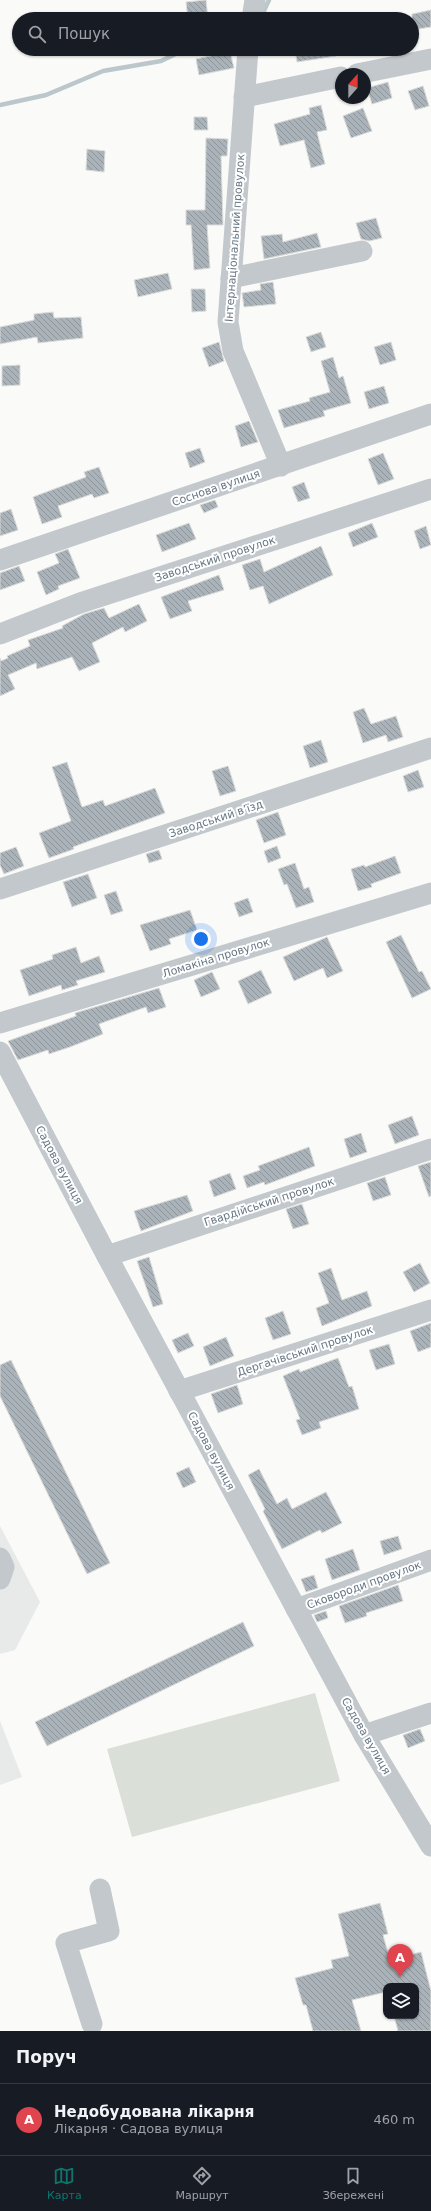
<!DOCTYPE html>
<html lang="uk">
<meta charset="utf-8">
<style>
body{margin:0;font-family:"DejaVu Sans",sans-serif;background:#242831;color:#f1f3f6}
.controls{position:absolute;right:12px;bottom:12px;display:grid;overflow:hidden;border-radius:8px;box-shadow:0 1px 3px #0004}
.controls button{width:36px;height:36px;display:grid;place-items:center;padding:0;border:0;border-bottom:1px solid #363941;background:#171b24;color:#f1f3f6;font:20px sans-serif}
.compass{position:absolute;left:335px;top:68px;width:36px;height:36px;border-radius:50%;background:#171b24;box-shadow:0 1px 3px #0004;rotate:21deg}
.you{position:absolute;left:201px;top:939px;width:14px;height:14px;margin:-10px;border:3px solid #fff;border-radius:50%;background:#1a73e8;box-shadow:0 0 0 6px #1a73e833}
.badge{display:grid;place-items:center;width:26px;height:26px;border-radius:50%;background:#0f766e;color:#fff;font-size:13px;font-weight:700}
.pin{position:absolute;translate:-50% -33px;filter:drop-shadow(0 1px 2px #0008)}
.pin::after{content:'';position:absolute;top:21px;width:14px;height:12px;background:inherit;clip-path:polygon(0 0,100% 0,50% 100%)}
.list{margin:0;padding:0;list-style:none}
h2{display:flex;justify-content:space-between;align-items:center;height:52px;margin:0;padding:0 16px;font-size:17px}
h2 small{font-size:13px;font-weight:400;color:#9ea1a6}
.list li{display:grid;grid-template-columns:26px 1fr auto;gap:12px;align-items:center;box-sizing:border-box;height:72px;padding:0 16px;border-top:1px solid #363941}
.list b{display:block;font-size:15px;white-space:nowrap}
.list p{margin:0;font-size:13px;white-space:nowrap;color:#9ea1a6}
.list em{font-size:13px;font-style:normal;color:#9ea1a6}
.icon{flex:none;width:22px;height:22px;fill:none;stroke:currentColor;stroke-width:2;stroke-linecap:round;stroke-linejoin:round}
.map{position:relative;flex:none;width:431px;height:2031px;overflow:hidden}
.search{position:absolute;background:#171b24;box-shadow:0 1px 3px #0004;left:12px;right:12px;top:12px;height:44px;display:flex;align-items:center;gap:10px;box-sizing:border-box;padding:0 14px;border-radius:22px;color:#9ea1a6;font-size:15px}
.sheet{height:124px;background:#171b24}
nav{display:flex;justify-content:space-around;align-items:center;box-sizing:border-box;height:56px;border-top:1px solid #363941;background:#171b24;font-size:11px;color:#9ea1a6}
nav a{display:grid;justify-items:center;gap:2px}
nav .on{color:#0f766e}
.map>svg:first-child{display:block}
.built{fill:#e8e9e9}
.grass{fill:#dadfd7}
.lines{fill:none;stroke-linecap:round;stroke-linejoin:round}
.stream{stroke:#bbc7cb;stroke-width:4.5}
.building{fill:url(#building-back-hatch);stroke:#dcdcda}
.minor{stroke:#c3c8cc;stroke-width:21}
.labels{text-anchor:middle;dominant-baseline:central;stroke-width:4;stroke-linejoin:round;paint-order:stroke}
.street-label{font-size:11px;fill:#657683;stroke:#fff}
</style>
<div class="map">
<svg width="431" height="2031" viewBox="0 0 431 2031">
<defs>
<pattern id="building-back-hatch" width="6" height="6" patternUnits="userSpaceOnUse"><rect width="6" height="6" fill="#aab3b9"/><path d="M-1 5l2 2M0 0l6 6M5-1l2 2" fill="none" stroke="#8e969c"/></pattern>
</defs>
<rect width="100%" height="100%" fill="#fafaf8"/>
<g class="built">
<polygon points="0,1526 40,1602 15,1650 0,1654"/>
<polygon points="0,1721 22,1777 0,1785"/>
</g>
<polygon class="grass" points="315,1693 340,1781 132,1837 107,1749"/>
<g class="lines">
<g class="stream">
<polyline points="262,15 269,0"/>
<polyline points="0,105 46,95 103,71 161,61 186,49"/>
</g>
</g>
<g class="building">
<polygon points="206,0 208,19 188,19 186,2"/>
<polygon points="431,10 431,27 412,30 412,14"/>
<polygon points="295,49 335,49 336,56 297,62"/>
<polygon points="230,52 234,68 199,75 196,59"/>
<polygon points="388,82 392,98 372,104 367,88"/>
<polygon points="423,86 429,106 415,110 408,91"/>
<polygon points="321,105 327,130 317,132 325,164 311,168 304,140 280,146 274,124 310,114 309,108"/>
<polygon points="363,108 372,131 351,138 343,116"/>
<polygon points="194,117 207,117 208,130 194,130"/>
<polygon points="206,138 228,139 227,156 221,156 223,225 207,225 210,268 194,270 191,225 186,225 186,210 205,210"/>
<polygon points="87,149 105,151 104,172 86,170"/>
<polygon points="376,218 382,238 369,241 361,239 356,223"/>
<polygon points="317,233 321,247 264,259 261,236 282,234 283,242"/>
<polygon points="168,273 172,289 138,297 134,280"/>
<polygon points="273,282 276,304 244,307 242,293 261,290 260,284"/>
<polygon points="191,289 205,289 206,311 192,312"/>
<polygon points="53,312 54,318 81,317 83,338 38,343 37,337 0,344 0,327 34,320 34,314"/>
<polygon points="321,332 326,347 311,352 306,337"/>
<polygon points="219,342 224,361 209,367 202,348"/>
<polygon points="391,342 396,360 380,365 374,347"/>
<polygon points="333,357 339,378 343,376 351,403 323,411 325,416 284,428 278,410 310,401 309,398 330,392 321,361"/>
<polygon points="20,365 20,385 2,386 2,366"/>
<polygon points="384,386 389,403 369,409 364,392"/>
<polygon points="249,421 258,442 241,447 235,426"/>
<polygon points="200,448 205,462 190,468 185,453"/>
<polygon points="383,453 394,479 378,485 368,459"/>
<polygon points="99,467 109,493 94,498 92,494 58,506 62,517 42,524 33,497 86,477 84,472"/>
<polygon points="304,482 310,498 298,502 292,487"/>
<polygon points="215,500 218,507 204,513 200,505"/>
<polygon points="11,509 18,530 0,536 0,513"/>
<polygon points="189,523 196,539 162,552 156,535"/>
<polygon points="372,523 378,537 353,547 348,533"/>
<polygon points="426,526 431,545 420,549 414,531"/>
<polygon points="321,546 333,575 269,604 263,586 250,590 242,565 260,559 264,572"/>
<polygon points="68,549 80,578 58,586 59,589 46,595 37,572 59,563 55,554"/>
<polygon points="19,566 25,581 0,590 0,573"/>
<polygon points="219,575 224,590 188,601 192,611 170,619 161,597"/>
<polygon points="139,604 147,621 125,632 123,627 92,643 100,662 79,671 72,657 37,669 36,663 8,675 15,689 0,696 0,658 1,661 8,658 7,656 30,646 28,640 63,628 62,626 84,614 104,608 109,618"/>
<polygon points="364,708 371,724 396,716 403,737 388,742 386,735 363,743 353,712"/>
<polygon points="321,740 328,762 310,768 303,746"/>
<polygon points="67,762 82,807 103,800 105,806 155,788 165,813 73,847 74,849 49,858 39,833 71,821 52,767"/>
<polygon points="228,766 236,791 220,796 212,771"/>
<polygon points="418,770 424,787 408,792 403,776"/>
<polygon points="278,812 286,835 264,843 256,820"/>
<polygon points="277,846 281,858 268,863 264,851"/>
<polygon points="16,847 24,866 4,874 0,865 0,853"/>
<polygon points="159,850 162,859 149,863 146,854"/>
<polygon points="395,856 401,873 371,884 372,887 358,891 351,869 364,865 365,867"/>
<polygon points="295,863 304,889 309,887 314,902 296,908 287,884 284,885 278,869"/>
<polygon points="88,874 97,898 72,907 63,882"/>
<polygon points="116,891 123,911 111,915 104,895"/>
<polygon points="248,898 253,912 239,917 234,903"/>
<polygon points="190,910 197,930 169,939 171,944 150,951 140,925"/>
<polygon points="401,935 419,972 422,971 431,989 412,998 386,942"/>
<polygon points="327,937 343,971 327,978 323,968 294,981 283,957"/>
<polygon points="76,947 81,963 99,956 105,972 76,981 78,985 62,990 61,985 29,996 20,970 53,959 52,955"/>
<polygon points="261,970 272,993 248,1004 238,981"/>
<polygon points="212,972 220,989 201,997 194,980"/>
<polygon points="159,988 166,1007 148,1013 146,1007 99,1024 103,1034 70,1047 49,1054 48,1050 18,1060 10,1045 8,1041 76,1016 75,1013"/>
<polygon points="412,1116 419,1135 395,1144 388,1125"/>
<polygon points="361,1133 367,1152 350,1158 344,1139"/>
<polygon points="309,1147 315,1166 265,1185 264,1182 247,1188 243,1176 260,1170 258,1166"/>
<polygon points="431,1162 431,1196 429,1197 418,1166"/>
<polygon points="230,1173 236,1189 214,1197 209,1181"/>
<polygon points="385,1177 391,1195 373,1201 367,1183"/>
<polygon points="187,1195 193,1211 141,1231 134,1211"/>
<polygon points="302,1204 309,1224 293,1229 286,1209"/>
<polygon points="149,1257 163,1304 153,1307 137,1261"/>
<polygon points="420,1263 430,1283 414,1292 403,1272"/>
<polygon points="331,1268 342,1300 367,1291 372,1306 322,1326 316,1308 329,1303 318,1273"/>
<polygon points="283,1311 291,1334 273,1340 265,1318"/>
<polygon points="431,1323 431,1347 418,1352 410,1331"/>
<polygon points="188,1333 194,1346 178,1353 172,1340"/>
<polygon points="226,1337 234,1356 210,1366 203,1347"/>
<polygon points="389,1344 395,1364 376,1370 369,1350"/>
<polygon points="338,1358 349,1387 352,1386 359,1409 319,1422 321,1428 302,1435 296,1420 300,1419 283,1376 299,1369 300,1372"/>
<polygon points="11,1360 110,1563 87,1574 0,1396 0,1365"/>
<polygon points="237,1385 243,1404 218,1413 211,1394"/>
<polygon points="189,1467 196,1482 183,1488 176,1473"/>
<polygon points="259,1469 277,1504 287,1498 292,1509 326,1492 342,1523 322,1533 320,1530 282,1549 263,1511 265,1509 248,1475"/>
<polygon points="398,1536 402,1549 384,1555 380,1541"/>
<polygon points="353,1549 360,1570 332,1580 325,1559"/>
<polygon points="314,1575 318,1588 306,1592 301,1579"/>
<polygon points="398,1585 403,1601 366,1613 367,1616 345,1623 339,1606"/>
<polygon points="326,1611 328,1618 317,1622 314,1615"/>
<polygon points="243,1622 254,1646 47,1746 35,1722"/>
<polygon points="420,1729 425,1741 408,1748 403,1735"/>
<polygon points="380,1903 388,1934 383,1935 390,1960 421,1952 431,1991 431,2031 398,2031 394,2016 416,2016 416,1986 386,1986 386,1992 352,2000 361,2031 313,2031 306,2005 303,2005 295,1978 333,1968 331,1960 349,1956 338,1914"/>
</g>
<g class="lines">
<g class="minor">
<polyline points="252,19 255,0"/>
<polyline points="248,49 228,322 233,351 281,466"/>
<polyline points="357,74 431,59"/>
<polyline points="244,97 341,77"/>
<polyline points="231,278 362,251"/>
<polyline points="0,560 431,414"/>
<polyline points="0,634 80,603 431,489"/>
<polyline points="0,889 431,748"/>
<polyline points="0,1023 431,893"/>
<polyline points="0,1052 107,1256 364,1735 431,1846"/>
<polyline points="107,1256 431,1149"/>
<polyline points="179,1391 431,1310"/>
<polyline points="0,1558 4,1567 0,1579"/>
<polyline points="296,1609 431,1560"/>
<polyline points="364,1735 431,1713"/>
<polyline points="92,2024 66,1943 109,1931 100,1889"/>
</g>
</g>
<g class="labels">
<g class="street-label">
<text transform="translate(235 238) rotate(-86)">Інтернаціональний провулок</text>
<text transform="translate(216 488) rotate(-19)">Соснова вулиця</text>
<text transform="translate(215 559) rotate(-18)">Заводський провулок</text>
<text transform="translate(216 819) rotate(-18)">Заводський в’їзд</text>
<text transform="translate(216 958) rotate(-17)">Ломакіна провулок</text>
<text transform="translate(59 1165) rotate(62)">Садова вулиця</text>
<text transform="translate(269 1202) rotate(-18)">Гвардійський провулок</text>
<text transform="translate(305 1351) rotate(-18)">Дергачівський провулок</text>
<text transform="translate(211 1451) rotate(62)">Садова вулиця</text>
<text transform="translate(364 1585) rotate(-20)">Сковороди провулок</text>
<text transform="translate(366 1736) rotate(60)">Садова вулиця</text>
</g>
</g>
</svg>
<div class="controls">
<button><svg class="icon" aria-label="layers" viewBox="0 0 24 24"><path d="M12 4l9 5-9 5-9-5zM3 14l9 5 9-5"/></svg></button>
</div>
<svg class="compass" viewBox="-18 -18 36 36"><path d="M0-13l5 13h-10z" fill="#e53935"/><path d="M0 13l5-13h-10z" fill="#9ea1a6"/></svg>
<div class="you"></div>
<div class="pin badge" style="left:400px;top:1977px;background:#e0444e">A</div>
<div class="search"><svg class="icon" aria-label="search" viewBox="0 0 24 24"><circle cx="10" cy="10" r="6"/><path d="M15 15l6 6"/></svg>Пошук</div>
</div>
<section class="sheet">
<h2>Поруч<small></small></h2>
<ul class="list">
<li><span class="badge" style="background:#e0444e">A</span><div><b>Недобудована лікарня</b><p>Лікарня · Садова вулиця</p></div><em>460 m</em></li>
</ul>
</section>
<nav>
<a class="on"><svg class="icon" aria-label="map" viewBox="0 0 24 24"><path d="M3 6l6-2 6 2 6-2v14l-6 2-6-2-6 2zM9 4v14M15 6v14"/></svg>Карта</a>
<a><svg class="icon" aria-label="directions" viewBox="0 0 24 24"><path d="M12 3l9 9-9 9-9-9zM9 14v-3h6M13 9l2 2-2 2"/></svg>Маршрут</a>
<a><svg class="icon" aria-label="saved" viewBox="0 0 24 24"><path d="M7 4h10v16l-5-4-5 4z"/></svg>Збережені</a>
</nav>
